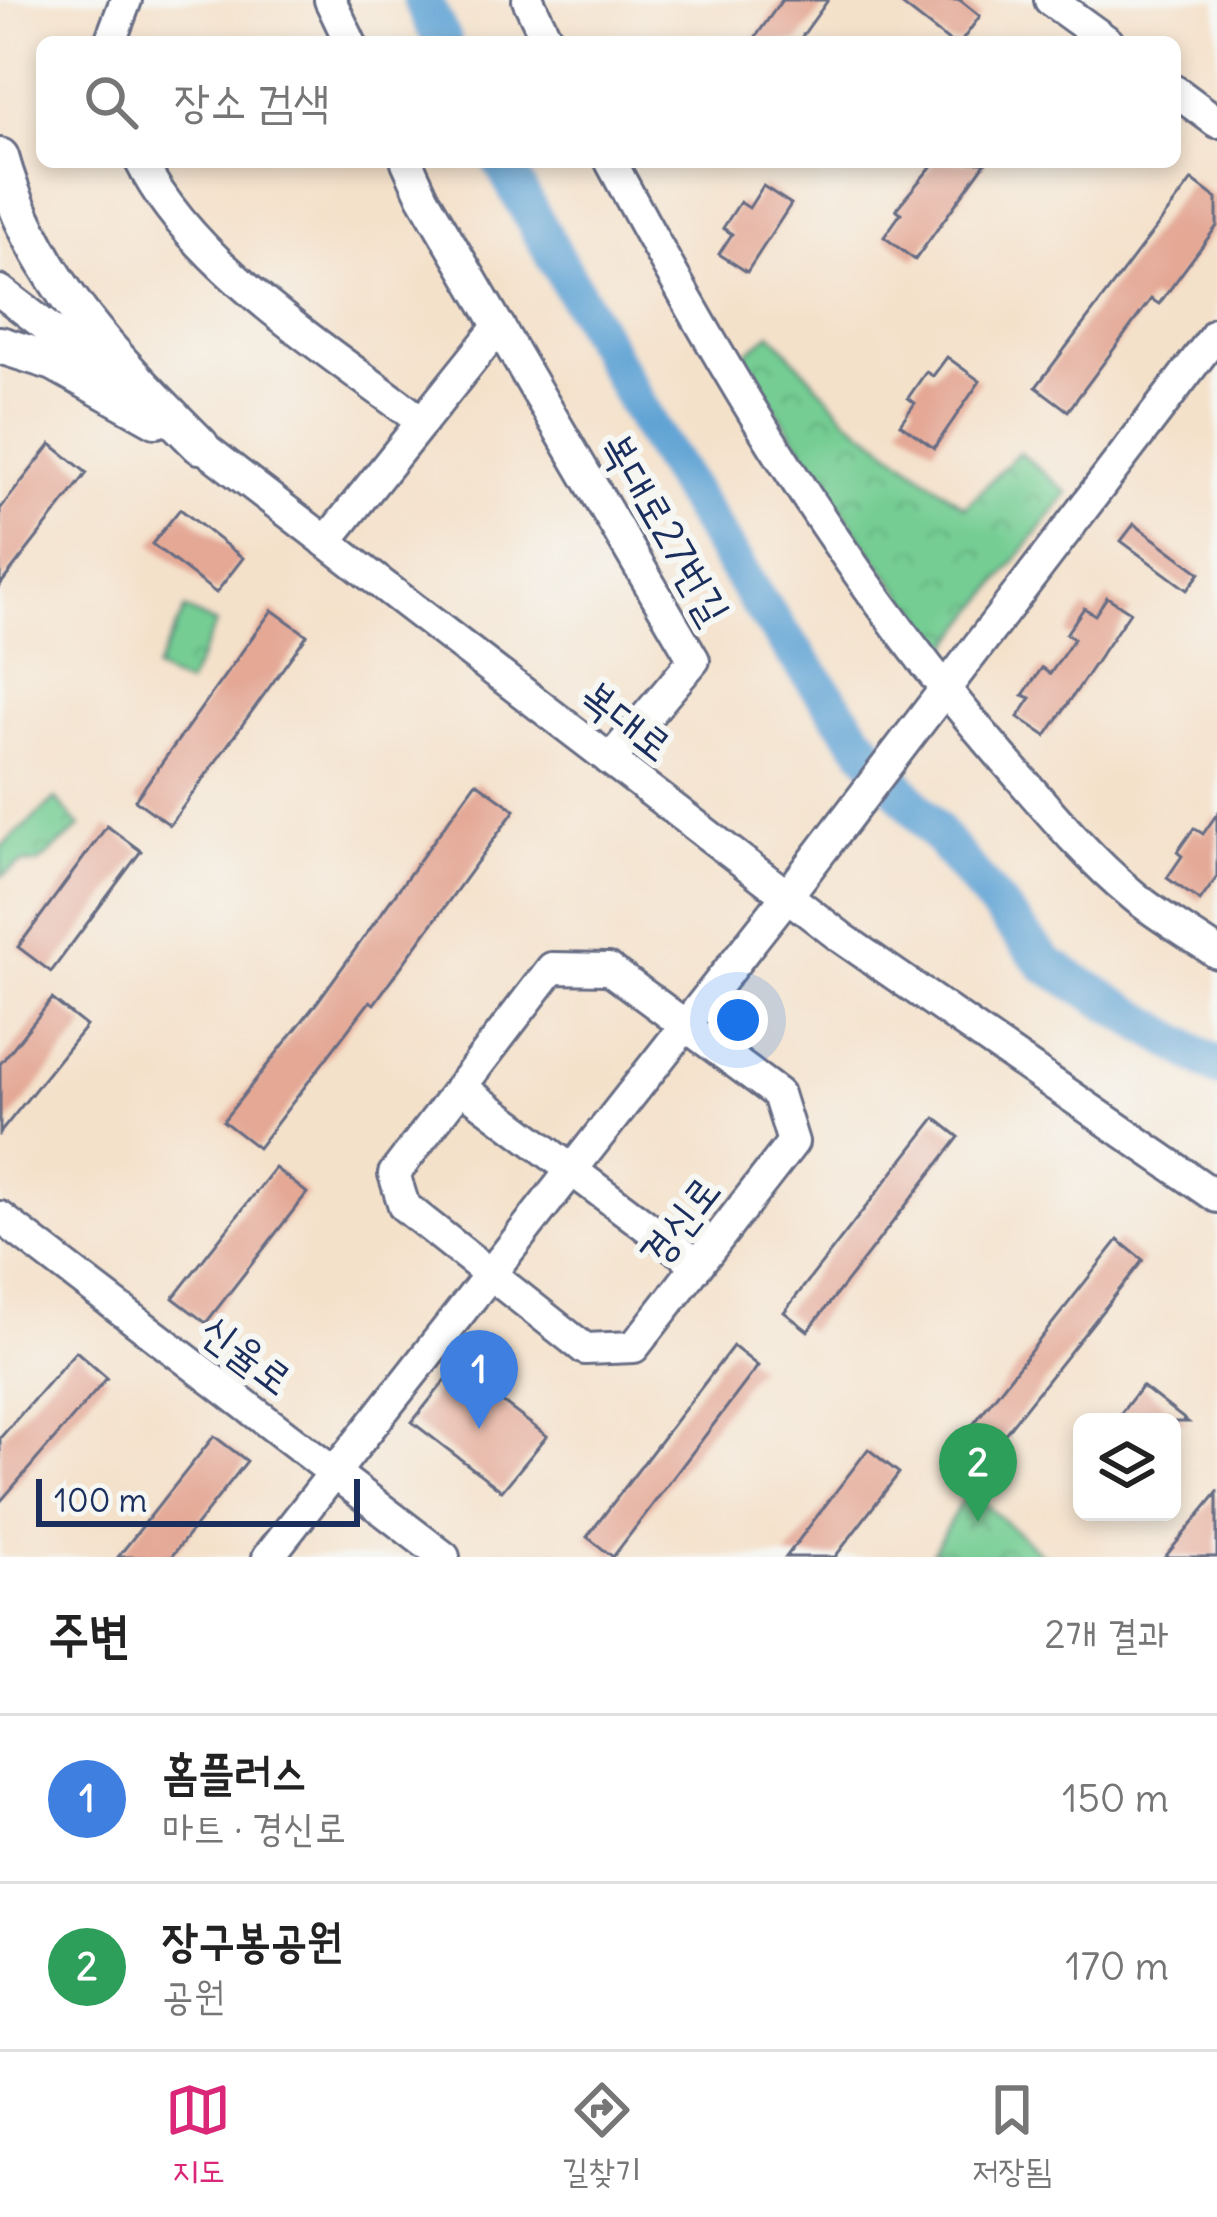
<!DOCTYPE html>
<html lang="ko">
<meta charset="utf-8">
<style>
body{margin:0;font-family:Delius,"Poor Story",sans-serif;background:#f6f6f6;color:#222}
.controls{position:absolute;right:36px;bottom:36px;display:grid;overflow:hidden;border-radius:18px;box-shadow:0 6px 18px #0003}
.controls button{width:108px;height:108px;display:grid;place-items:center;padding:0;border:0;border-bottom:3px solid #e0e0e0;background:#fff;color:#222;font:60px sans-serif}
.scale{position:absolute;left:36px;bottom:30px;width:324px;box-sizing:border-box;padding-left:12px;border:6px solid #1b2f5e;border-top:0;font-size:33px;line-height:42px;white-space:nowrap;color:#1b2f5e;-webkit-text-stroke:9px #f6f6f2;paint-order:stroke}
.you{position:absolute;left:738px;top:1020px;width:42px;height:42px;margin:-30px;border:9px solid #fff;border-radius:50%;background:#1a73e8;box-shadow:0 0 0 18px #1a73e833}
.badge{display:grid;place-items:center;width:78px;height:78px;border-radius:50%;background:#db2777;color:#fff;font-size:39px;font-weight:700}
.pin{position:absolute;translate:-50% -99px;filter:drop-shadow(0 3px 6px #0008)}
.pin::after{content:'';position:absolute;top:63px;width:42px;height:36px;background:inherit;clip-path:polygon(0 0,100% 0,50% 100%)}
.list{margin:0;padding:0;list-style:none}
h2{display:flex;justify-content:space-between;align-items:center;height:156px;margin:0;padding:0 48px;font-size:51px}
h2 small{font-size:39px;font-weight:400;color:#767676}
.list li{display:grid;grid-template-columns:78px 1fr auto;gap:36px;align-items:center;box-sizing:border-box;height:168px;padding:0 48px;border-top:3px solid #e0e0e0}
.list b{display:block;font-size:45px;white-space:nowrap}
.list p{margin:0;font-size:39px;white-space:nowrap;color:#767676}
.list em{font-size:39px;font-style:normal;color:#767676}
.icon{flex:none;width:66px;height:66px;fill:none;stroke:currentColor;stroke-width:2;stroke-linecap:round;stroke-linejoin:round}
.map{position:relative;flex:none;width:1217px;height:1557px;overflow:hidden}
.search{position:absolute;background:#fff;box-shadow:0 6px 18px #0003;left:36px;right:36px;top:36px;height:132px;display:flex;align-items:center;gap:30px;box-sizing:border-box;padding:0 42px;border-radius:18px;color:#767676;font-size:45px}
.sheet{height:492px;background:#fff}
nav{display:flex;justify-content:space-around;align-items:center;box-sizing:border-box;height:168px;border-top:3px solid #e0e0e0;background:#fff;font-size:33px;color:#767676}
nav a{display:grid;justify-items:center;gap:6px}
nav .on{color:#db2777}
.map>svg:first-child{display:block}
.park{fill:url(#park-crowns);stroke:#487e78;stroke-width:3}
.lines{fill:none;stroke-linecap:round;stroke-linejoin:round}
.river{stroke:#5fa3d4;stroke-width:39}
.building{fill:#e4a895}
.minor-casing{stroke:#676d84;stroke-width:36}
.major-casing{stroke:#676d84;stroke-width:42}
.minor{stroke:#fff;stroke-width:30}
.major{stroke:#fff;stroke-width:36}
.labels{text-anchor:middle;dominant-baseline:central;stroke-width:12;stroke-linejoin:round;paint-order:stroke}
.street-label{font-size:42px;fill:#1b2f5e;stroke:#f6f6f2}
</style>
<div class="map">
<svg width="1217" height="1557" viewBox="0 0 1217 1557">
<defs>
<pattern id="park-crowns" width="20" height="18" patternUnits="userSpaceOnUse" patternTransform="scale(3)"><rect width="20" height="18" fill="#75cd93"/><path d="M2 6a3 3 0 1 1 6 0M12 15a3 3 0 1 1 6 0" fill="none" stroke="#65b081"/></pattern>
</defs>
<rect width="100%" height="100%" fill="#f6f6f2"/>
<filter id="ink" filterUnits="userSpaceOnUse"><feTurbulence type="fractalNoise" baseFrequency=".00833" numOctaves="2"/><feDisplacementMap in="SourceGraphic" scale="24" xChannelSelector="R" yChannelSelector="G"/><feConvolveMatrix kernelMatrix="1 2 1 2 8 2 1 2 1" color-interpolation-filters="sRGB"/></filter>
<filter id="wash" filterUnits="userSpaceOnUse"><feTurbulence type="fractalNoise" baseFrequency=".004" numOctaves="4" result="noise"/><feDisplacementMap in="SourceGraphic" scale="48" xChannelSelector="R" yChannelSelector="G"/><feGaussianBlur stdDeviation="2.7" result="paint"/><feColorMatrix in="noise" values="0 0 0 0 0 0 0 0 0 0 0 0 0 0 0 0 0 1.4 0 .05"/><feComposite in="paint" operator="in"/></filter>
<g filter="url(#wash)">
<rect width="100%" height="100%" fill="#f4e1ca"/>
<g class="park">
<path d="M 771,333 L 848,419 L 965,507 L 1019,452 L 1068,493 L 948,647 C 868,561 807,455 742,356 Z"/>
<polygon points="185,609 216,624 187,685 155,670"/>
<polygon points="56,799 80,827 39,863 22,863 2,876 0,848"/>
<polygon points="968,1489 1045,1557 930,1557"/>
</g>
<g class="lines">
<g class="river">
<polyline points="422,0 443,42"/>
<polyline points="502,162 656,438 756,599 854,734 1046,964 1217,1067"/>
</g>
</g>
<g id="blocks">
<g class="building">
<polygon points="782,0 828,0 798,42 752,42"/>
<polygon points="896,0 960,0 980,16 961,42 950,42"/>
<polygon points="935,162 986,162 915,260 884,237 901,213 896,209"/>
<polygon points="1192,180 1217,199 1217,226 1159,304 1151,299 1068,411 1036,387"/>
<polygon points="763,186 791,204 747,272 719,254 732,234 723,228 740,202 749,208"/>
<polygon points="947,357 980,381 934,448 900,424 915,403 908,398 926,372 933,376"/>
<polygon points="51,444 87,473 0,585 0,509"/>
<polygon points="180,509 243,558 216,593 152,544"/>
<polygon points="1134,524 1200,573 1187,590 1121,541"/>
<polygon points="1107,597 1130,612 1046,736 1018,717 1031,698 1023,695 1042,668 1050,674 1074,639 1066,634 1084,608 1095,615"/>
<polygon points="272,610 307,635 170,825 135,800"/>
<polygon points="476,782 515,810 374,1004 370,1001 258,1148 223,1121 318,1001"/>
<polygon points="1217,814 1217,877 1200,901 1167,878 1182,856 1177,852 1194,828 1203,834"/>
<polygon points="107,826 141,851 51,972 18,947"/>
<polygon points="52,999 86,1026 0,1133 0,1064"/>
<polygon points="935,1118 959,1137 808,1331 784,1312"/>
<polygon points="275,1168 307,1193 206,1323 173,1298"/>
<polygon points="1118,1240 1143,1260 992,1450 968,1431"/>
<polygon points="733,1346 758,1366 613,1557 587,1537"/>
<polygon points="76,1351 107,1378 0,1502 0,1438"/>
<polygon points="456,1367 547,1436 502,1491 412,1422"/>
<polygon points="1142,1386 1188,1422 1114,1422"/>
<polygon points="214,1436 247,1461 171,1557 118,1557"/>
<polygon points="868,1449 899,1473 835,1557 786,1557"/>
<polygon points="1217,1493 1217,1557 1165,1557"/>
</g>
</g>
</g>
<g filter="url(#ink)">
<use href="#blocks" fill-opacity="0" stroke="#676d84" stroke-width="3"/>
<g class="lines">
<defs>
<g id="minor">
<polyline points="330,0 350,42"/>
<polyline points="528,0 548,42"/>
<polyline points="1050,0 1108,42"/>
<polyline points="110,42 126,0"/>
<polyline points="1175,91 1217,122"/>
<path d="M 141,162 C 194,268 329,350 422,422 L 499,326"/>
<polyline points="407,162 423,197 694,660 610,760"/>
<path d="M 611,162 C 724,373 844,576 1002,757 C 1044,805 1084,855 1134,896 C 1159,917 1190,934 1217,953"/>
<polyline points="0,291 128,389"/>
<polyline points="185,433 842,938 1217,1197"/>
<polyline points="326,542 422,422"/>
<polygon points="552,968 609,969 778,1094 793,1142 634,1347 585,1349 404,1206 394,1174"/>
<polyline points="461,1087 698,1265"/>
<polyline points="0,1217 444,1557"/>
<polyline points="268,1557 787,896 1217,333"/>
</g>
<g id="major">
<path d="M 0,157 C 34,279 114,359 200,445"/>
<polyline points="0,345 54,362 156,419"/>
</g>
</defs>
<use href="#minor" class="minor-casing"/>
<use href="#major" class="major-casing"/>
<use href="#minor" class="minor"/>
<use href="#major" class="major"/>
</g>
</g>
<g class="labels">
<g class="street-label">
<text transform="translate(666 528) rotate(60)">복대로27번길</text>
<text transform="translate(627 720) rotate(38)">복대로</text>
<text transform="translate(679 1221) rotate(-52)">경신로</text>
<text transform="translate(247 1354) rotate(37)">신율로</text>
</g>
</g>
</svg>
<div class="controls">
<button><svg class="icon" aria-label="layers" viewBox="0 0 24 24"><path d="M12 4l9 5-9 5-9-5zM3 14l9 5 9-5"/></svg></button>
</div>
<div class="scale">100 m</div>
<div class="you"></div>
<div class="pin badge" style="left:479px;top:1429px;background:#3f7fe0">1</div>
<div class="pin badge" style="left:978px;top:1522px;background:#2e9e5b">2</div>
<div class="search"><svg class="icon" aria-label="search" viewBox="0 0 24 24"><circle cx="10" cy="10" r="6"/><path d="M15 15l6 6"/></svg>장소 검색</div>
</div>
<section class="sheet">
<h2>주변<small>2개 결과</small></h2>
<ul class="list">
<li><span class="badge" style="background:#3f7fe0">1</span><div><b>홈플러스</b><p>마트 · 경신로</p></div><em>150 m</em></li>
<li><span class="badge" style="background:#2e9e5b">2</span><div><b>장구봉공원</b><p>공원</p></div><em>170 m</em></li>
</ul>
</section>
<nav>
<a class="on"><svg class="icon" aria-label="map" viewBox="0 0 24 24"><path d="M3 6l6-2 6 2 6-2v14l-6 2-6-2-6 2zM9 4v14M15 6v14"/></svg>지도</a>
<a><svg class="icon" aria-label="directions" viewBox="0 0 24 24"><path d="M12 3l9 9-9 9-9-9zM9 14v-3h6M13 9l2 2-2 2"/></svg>길찾기</a>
<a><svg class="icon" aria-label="saved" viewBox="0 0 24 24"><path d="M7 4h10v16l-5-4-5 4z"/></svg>저장됨</a>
</nav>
